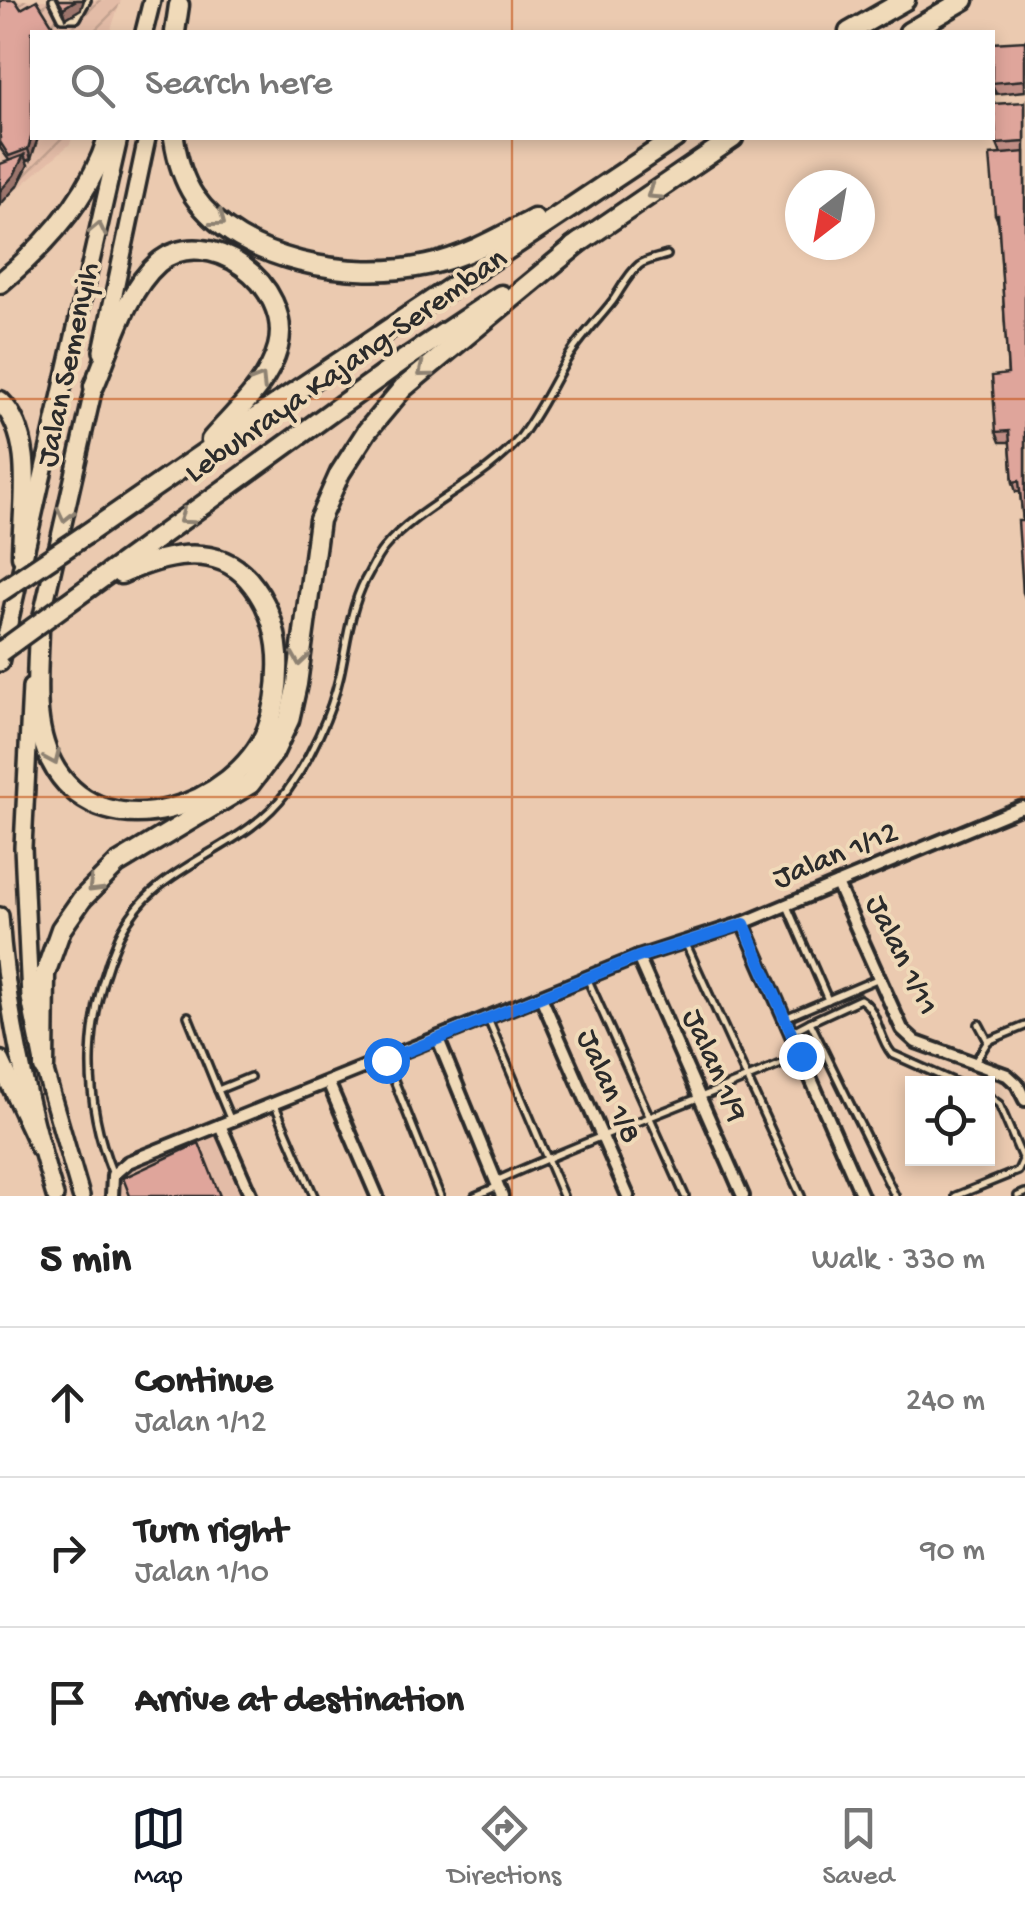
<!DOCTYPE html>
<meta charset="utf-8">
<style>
body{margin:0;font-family:"Gochi Hand",sans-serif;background:#f6f6f6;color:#222}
.controls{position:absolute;right:30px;bottom:30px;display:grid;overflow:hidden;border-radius:0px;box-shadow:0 5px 15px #0003}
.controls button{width:90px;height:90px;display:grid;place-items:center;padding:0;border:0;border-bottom:2px solid #e0e0e0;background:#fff;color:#222;font:50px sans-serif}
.compass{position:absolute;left:785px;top:170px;width:90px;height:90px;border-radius:50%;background:#fff;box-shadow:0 5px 15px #0003;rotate:211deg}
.stop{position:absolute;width:30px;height:30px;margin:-22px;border:8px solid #1a73e8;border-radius:50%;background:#fff}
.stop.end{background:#1a73e8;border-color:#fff;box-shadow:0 2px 10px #0008}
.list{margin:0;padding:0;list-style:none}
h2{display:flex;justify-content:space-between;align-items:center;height:130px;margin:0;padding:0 40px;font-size:42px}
h2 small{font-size:32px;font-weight:400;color:#767676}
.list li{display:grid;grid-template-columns:65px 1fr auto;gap:30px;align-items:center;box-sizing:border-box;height:150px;padding:0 40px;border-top:2px solid #e0e0e0}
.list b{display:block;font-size:38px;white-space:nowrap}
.list p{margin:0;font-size:32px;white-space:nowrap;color:#767676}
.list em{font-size:32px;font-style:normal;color:#767676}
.icon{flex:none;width:55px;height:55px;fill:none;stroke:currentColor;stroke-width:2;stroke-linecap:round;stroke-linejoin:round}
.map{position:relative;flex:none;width:1025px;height:1196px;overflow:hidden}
.search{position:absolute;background:#fff;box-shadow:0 5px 15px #0003;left:30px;right:30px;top:30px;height:110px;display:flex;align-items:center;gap:25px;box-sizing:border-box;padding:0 35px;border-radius:0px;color:#767676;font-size:38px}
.sheet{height:580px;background:#fff}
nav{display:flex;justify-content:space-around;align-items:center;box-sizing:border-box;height:140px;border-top:2px solid #e0e0e0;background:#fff;font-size:28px;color:#767676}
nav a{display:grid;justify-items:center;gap:5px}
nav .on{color:#111827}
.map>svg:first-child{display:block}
.built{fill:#e3bca7}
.industrial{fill:url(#industrial-furrows)}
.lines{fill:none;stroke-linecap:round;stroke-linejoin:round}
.service-casing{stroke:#2b2b2b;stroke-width:12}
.minor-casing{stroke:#2b2b2b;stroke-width:18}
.primary-casing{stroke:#2b2b2b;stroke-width:22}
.motorway-casing{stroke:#2b2b2b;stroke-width:25}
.service{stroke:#f0dab9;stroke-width:5}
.minor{stroke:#f0dab9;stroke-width:10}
.primary{stroke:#f0dab9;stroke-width:15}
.motorway{stroke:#f0dab9;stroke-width:18}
.motorway-bridge-casing{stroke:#2b2b2b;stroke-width:25;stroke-linecap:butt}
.motorway-bridge{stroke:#f0dab9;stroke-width:18}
.wall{fill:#c08e85;stroke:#2b2b2b;stroke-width:2.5}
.shaded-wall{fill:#9c746c;stroke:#2b2b2b;stroke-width:2.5}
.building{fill:#dfa59b;stroke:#2b2b2b;stroke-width:2.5}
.oneway{stroke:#8e8272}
.route{stroke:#1a73e8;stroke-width:12}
.grid{fill:none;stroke:#c25012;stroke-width:2.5;stroke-opacity:0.55}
.labels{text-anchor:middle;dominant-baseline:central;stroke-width:8;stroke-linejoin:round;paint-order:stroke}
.street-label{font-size:32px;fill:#2b2b2b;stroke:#f0dab9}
</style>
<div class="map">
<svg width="1025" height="1196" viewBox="0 0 1025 1196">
<defs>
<pattern id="industrial-furrows" width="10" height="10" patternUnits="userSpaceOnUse" patternTransform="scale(2.5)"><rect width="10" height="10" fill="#e3bca7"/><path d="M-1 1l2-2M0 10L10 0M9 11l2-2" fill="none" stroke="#c3a290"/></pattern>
</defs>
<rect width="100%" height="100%" fill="#ebcab0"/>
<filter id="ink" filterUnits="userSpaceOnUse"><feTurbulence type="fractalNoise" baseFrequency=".01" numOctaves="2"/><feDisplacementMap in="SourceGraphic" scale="20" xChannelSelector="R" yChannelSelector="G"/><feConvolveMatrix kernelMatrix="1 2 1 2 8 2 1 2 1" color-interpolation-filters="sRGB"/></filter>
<g filter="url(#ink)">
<polygon class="built" points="215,1134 243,1196 119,1196 119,1174"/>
<polygon class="industrial" points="0,0 121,0 110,32 32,32 32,138 72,138 70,144 0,204"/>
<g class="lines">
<defs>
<g id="service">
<polyline points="53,0 62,18 77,18 87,0"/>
<polyline points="787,906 828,1000"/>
<polyline points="686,944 801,1196"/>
<polyline points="588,980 685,1196"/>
<polyline points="188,1016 218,1090"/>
<polyline points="785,1018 877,979"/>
<polyline points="488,1019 563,1196"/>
<polyline points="979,1024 988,1041"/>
<polyline points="791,1032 810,1022"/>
<polyline points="386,1060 440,1196"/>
<polyline points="975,1062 988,1041 1025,1026"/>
<polyline points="274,1103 314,1196"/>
<polyline points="231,1121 218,1090 250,1077"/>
<path d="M 112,1172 C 81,1095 85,1014 119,937 C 154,861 241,855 287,791 C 311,757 331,715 340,675 C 347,643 350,609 365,580 C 371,570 376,557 384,548 C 421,504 482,483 519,439 C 538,415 550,388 566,361 C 578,340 597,321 612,302 C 620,291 628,274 639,265 C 645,260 658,258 667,255"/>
<path d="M 496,1181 C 595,1136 698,1100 798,1057"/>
<polyline points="475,1196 496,1187"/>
<path d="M 895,1196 L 810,1022 L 860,999 C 878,1009 878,1038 892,1054 L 959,1084"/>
<polyline points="956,1196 1018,1171 1023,1160 999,1104 988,1096"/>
<polyline points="1018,1196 1025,1193"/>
</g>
<g id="minor">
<polyline points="837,884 902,1029 916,1042 1007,1075 1017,1084 1025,1100"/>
<polyline points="743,923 862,1196"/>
<polyline points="638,957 743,1196"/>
<polyline points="541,997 628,1196"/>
<polyline points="438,1039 502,1196"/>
<polyline points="329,1084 377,1196"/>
<polyline points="220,1125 251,1196"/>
<polyline points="112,1196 113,1175 128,1162 638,957 743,923 1022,807 1025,809"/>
</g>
<g id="primary">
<polyline points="144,32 152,0"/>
<polyline points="102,351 147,138"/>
<polyline points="39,629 97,374"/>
<polyline points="0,663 119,138"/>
<polyline points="31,687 23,847 30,998 44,1068 81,1196"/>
<path d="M 0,916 C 6,1010 28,1106 55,1196"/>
</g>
<g id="motorway">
<polyline points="175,32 179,5"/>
<polyline points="849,32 905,0"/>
<polyline points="909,32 964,0"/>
<path d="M 174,138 C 177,158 182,178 194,196 C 240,263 353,281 427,265 C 465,257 500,237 534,219"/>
<polyline points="573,247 733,138"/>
<path d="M 0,283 C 46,245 90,196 108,138"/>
<path d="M 94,386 C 111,347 125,292 158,263 C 207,221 294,285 278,347 C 268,385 235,412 211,440"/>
<path d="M 0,401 C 37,438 22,508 22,556"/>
<polyline points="85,535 224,439 675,138"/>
<polyline points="66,604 402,361 501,295"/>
<path d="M 39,629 C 38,674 30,729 56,770 C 108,851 235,806 267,730 C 276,707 279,679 278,655 C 276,627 267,601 248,579 C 214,541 161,556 121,574"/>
<polyline points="0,1061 40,1147"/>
<polyline points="44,1068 45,974 61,929 82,899 117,864 250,784 273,754 289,720 297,684 319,520 340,473 367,431 403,388 580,242"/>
</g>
</defs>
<use href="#service" class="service-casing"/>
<use href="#minor" class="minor-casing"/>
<use href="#primary" class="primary-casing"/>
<use href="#motorway" class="motorway-casing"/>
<use href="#service" class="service"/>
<use href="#minor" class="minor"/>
<use href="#primary" class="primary"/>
<use href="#motorway" class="motorway"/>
<defs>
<g id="motorway-bridge">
<polyline points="0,592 85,535"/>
<polyline points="0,652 66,604"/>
</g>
</defs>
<use href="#motorway-bridge" class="motorway-bridge-casing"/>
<use href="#motorway-bridge" class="motorway-bridge"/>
</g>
<g class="wall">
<polygon points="0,2 32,32 31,159 26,161 28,165 18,185 9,160 0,148"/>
<polygon points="1025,41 1025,91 996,94 992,84"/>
<polygon points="1025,102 1025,598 1023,592 1023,521 1020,492 1016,492 1013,482 1010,442 1000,442 996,432 1008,374 999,224 995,214 1001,154 997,144"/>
</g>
<g class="shaded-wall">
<polygon points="76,0 84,0 81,9 66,18 63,8"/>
<polygon points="32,134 32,138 38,138 31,159 28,149"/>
<polygon points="24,155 28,165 18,185 0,205 0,191"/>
</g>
<g class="building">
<polygon points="3,0 15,0 21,9 37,0 57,32 32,32 32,134 28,149 9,156 0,142 0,2"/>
<polygon points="58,0 76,0 63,8"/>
<polygon points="1025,41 1025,80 992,83 992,43"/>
<polygon points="1025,102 1025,142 997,144 993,104"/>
<polygon points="1025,152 1025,592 1023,592 1018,521 1023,521 1019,481 1013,482 1009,431 996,432 992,376 1008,374 998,214 995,214 990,155"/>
<polygon points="24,155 14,175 0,191 0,164"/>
<polygon points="199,1143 220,1196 130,1196 123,1178"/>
</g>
<defs><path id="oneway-chevron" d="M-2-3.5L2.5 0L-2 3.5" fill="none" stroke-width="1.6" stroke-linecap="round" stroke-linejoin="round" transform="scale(2.5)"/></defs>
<g class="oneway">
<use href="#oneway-chevron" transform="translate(653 193) rotate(146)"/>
<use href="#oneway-chevron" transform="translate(219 220) rotate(37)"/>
<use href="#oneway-chevron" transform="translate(98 229) rotate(-78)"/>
<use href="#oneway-chevron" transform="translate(424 371) rotate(141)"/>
<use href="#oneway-chevron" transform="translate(260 381) rotate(-58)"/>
<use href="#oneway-chevron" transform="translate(65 515) rotate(103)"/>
<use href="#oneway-chevron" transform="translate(185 518) rotate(144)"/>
<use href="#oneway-chevron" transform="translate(300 659) rotate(98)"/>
<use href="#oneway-chevron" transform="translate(53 758) rotate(66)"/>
<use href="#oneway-chevron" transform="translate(94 886) rotate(135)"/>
</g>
</g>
<g class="lines" filter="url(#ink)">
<polyline class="route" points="386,1060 638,957 744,924 801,1056"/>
</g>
<path class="grid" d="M 512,0 L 512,32M 512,138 L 512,1196M 0,399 L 1025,399M 0,797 L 1025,797"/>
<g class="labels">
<g class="street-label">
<text transform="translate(70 365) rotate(-78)">Jalan Semenyih</text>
<text transform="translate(347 367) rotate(-35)">Lebuhraya Kajang-Seremban</text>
<text transform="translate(836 857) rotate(-22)">Jalan 1/12</text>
<text transform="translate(900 956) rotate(64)">Jalan 1/11</text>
<text transform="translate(713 1066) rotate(66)">Jalan 1/9</text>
<text transform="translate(607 1087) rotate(67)">Jalan 1/8</text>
</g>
</g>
</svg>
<div class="controls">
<button><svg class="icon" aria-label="locate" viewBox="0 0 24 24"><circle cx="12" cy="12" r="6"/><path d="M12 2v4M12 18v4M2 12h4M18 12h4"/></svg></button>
</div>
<svg class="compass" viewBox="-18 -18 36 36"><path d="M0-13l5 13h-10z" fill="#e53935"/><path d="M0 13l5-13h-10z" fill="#767676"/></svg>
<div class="stop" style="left:386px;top:1060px"></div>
<div class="stop end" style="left:801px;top:1056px"></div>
<div class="search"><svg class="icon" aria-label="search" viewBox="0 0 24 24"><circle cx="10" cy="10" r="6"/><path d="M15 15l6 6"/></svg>Search here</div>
</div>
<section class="sheet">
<h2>5 min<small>Walk · 330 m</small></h2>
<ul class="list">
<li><svg class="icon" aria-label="ahead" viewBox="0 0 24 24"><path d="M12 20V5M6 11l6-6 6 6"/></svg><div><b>Continue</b><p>Jalan 1/12</p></div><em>240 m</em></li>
<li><svg class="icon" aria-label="right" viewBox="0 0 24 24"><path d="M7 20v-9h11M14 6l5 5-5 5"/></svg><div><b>Turn right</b><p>Jalan 1/10</p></div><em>90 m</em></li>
<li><svg class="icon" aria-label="arrive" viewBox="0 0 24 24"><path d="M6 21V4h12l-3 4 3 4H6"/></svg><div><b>Arrive at destination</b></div></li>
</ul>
</section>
<nav>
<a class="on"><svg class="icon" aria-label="map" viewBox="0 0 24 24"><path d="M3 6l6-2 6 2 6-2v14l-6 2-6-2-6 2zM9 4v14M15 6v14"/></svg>Map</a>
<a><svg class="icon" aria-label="directions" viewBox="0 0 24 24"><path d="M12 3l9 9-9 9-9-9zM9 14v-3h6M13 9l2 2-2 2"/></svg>Directions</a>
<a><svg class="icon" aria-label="saved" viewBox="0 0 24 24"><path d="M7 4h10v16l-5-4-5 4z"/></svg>Saved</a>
</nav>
